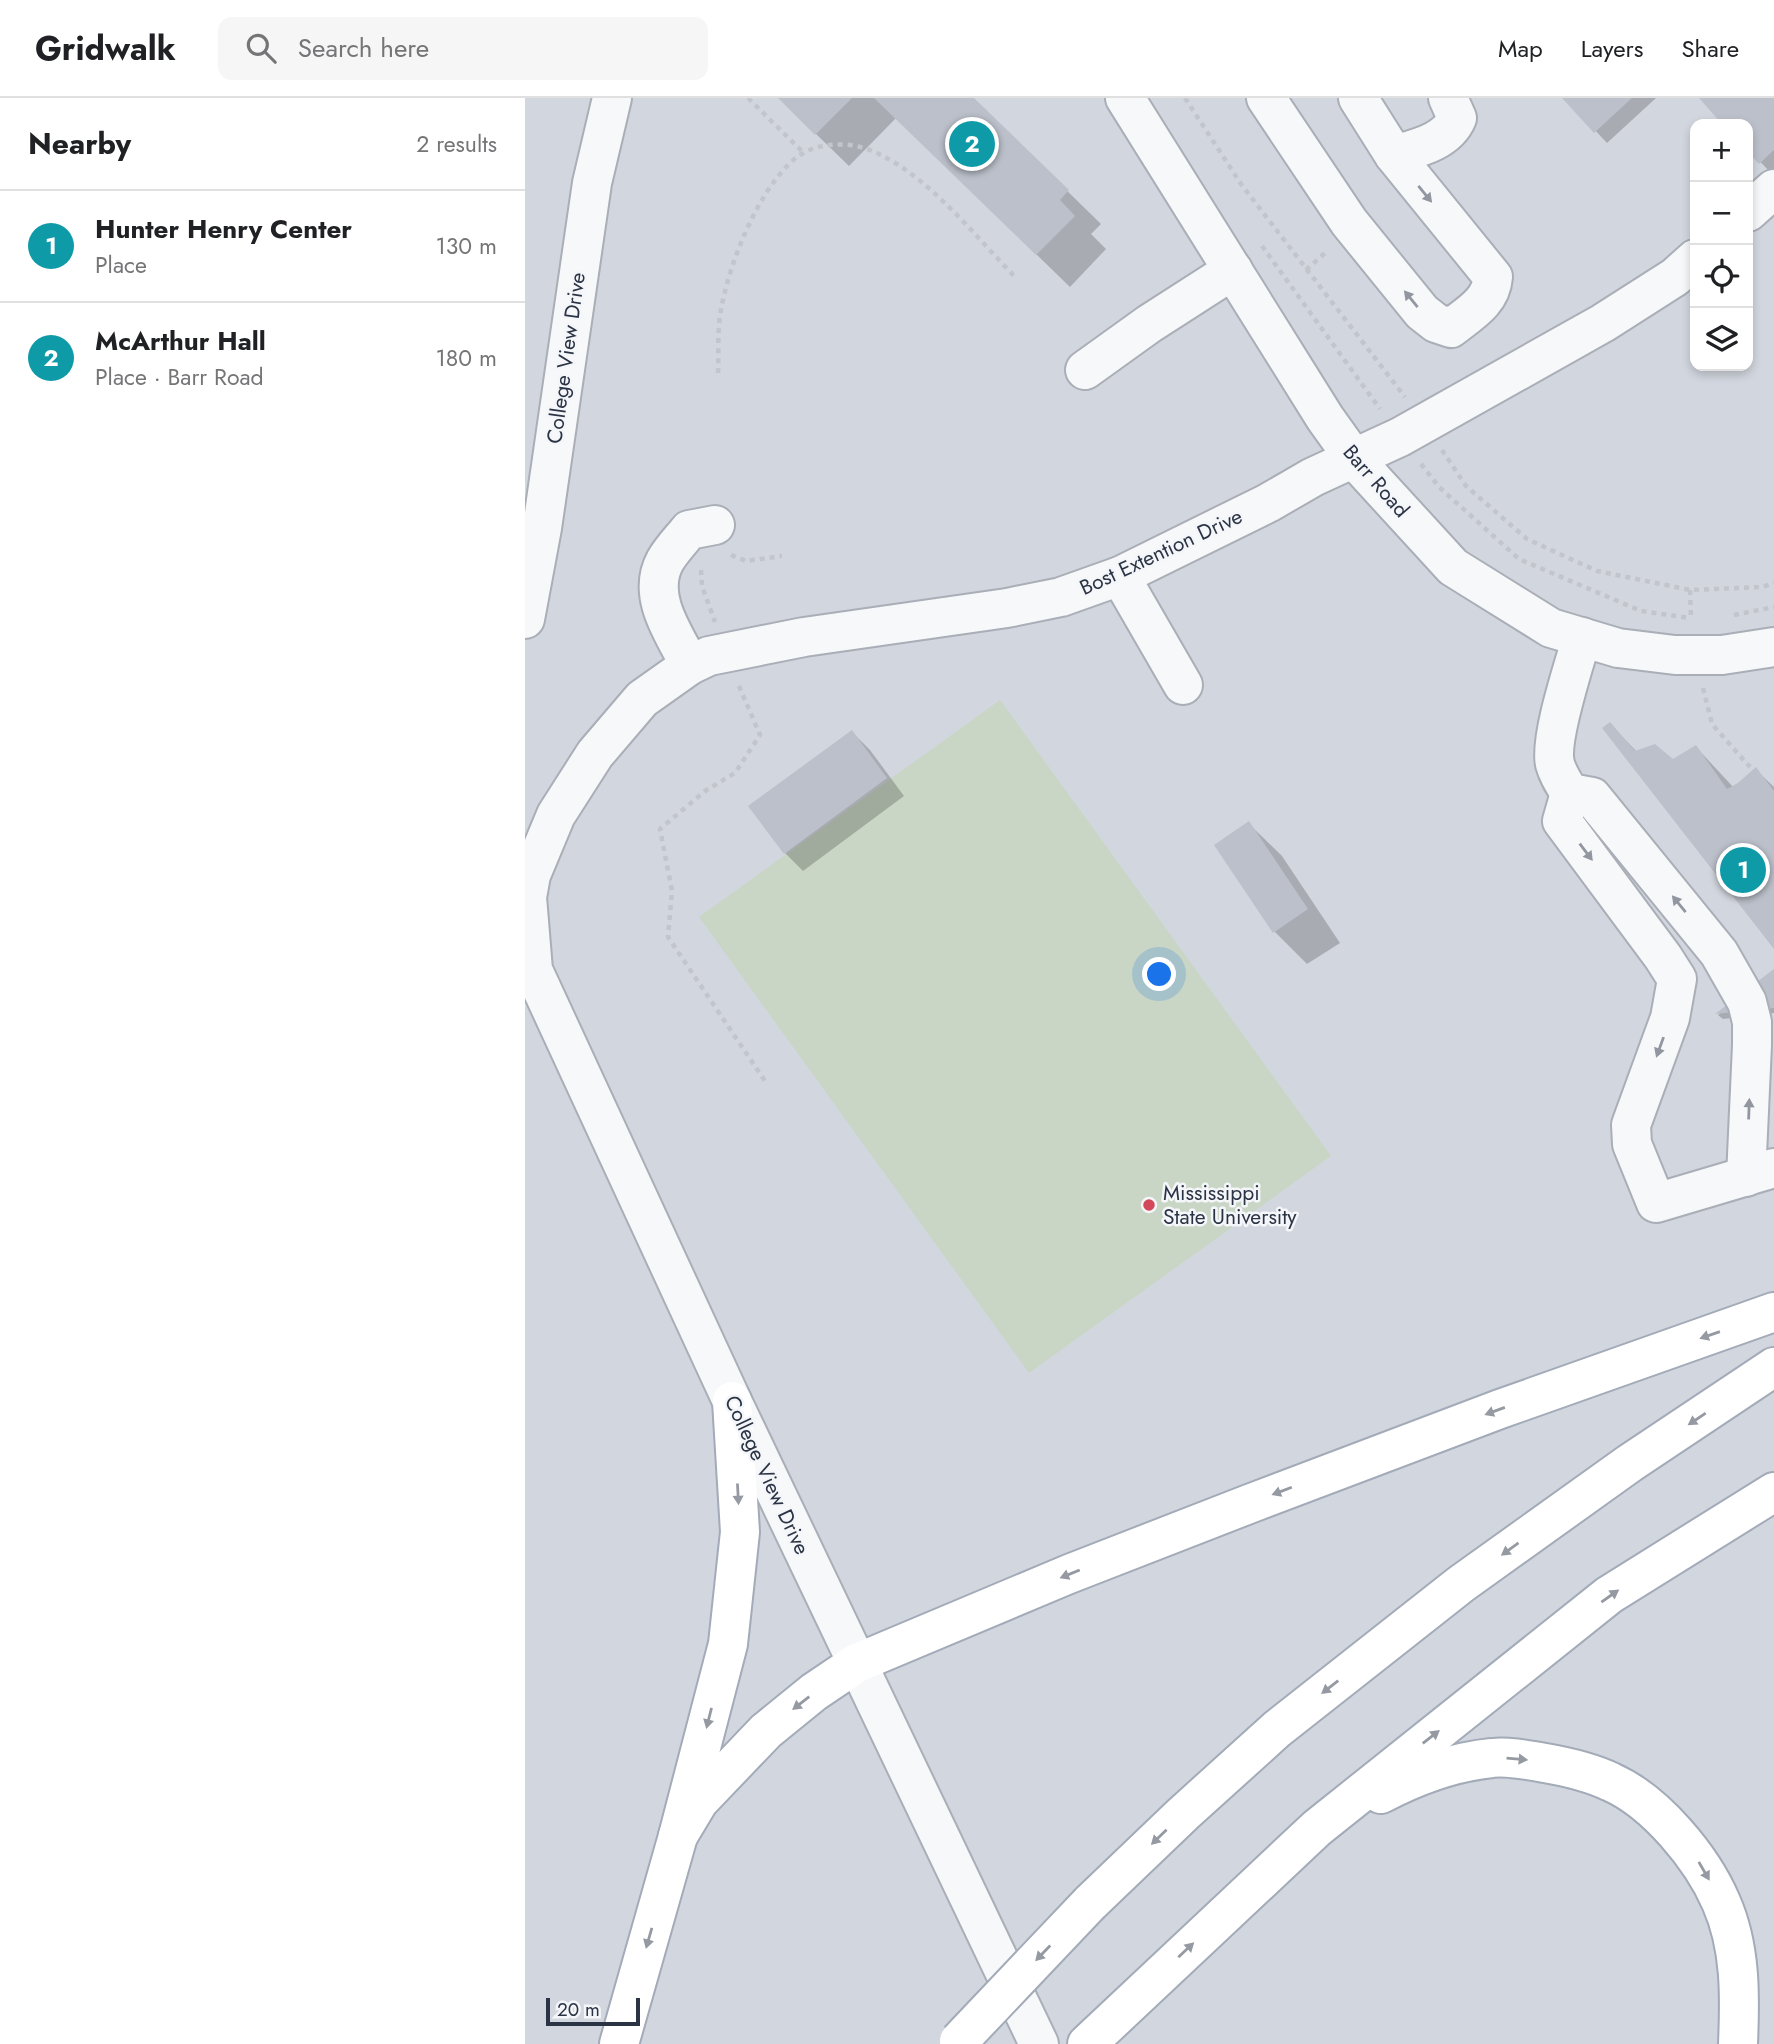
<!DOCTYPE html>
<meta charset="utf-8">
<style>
body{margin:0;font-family:Jost,sans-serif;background:#f6f6f6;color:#202124}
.controls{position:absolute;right:21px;top:21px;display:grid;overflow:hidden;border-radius:14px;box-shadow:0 4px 10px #0003}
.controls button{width:63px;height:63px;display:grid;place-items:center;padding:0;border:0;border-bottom:2px solid #e0e0e0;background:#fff;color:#202124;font:35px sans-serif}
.scale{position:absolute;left:21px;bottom:18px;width:94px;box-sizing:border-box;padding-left:7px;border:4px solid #2b3445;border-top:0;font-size:19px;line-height:24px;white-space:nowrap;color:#2b3445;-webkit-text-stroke:5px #f4f6f9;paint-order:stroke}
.you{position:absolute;left:635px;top:877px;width:24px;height:24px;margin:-18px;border:5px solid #fff;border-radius:50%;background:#1a73e8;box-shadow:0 0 0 10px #1a73e833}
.badge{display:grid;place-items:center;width:46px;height:46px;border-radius:50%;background:#d1495b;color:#fff;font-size:23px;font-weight:700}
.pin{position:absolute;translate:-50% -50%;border:4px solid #fff;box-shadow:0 2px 7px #0006}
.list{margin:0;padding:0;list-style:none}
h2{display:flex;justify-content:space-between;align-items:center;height:91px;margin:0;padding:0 28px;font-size:30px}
h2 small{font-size:23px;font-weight:400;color:#757577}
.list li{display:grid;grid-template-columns:46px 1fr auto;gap:21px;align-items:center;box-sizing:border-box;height:112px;padding:0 28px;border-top:2px solid #e0e0e0}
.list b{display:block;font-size:26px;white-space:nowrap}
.list p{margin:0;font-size:23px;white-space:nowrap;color:#757577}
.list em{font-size:23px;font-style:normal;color:#757577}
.icon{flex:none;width:38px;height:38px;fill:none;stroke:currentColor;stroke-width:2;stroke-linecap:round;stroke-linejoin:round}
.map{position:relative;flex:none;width:1249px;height:1946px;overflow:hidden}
header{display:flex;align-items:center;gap:42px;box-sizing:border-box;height:98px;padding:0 35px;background:#fff;border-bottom:2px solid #e0e0e0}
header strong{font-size:33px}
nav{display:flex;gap:38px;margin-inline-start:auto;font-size:24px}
.search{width:490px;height:63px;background:#f6f6f6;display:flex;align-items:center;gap:18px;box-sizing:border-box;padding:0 24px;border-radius:14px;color:#757577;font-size:26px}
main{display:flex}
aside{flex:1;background:#fff}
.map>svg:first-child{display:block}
.built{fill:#d2d6de;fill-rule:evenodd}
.green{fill:#c9d6c5}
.shadow{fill:#0003}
.building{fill:#bbc0ca}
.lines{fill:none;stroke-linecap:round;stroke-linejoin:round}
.minor-casing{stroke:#a9aeb7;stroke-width:42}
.major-casing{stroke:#a3abb8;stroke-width:42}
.path{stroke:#c2c5cb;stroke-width:4.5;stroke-dasharray:5 5;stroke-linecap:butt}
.minor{stroke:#f7f8fa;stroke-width:38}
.major{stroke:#fff;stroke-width:38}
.major-bridge-casing{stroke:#a3abb8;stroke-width:42;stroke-linecap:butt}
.major-bridge{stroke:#fff;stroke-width:38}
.oneway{fill:#9196a0}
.oneway2{fill:#959aa2}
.poi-dot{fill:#d1495b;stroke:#f4f6f9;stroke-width:2.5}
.labels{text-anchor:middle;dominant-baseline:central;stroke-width:5;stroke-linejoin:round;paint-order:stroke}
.street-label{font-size:21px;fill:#2b3445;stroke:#f4f6f9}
.poi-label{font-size:21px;fill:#2b3445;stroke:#f4f6f9;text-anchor:start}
</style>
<header>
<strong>Gridwalk</strong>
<div class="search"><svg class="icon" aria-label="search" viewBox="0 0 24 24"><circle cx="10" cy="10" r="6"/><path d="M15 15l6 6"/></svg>Search here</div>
<nav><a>Map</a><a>Layers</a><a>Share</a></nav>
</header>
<main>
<aside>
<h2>Nearby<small>2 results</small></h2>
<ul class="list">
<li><span class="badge" style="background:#0f9aa8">1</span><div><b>Hunter Henry Center</b><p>Place</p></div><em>130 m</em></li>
<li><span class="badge" style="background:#0f9aa8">2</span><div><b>McArthur Hall</b><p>Place · Barr Road</p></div><em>180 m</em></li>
</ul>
</aside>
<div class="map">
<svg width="1249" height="1946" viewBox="0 0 1249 1946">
<rect width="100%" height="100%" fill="#e4e7ec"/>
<path class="built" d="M 0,0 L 1249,0 L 1249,1946 L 0,1946 ZM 1170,26 L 1223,26 L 1223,268 L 1170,268 Z"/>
<polygon class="green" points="475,602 806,1058 504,1275 174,819"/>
<g class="shadow">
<polygon points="254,0 447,0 576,126 566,136 581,151 545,189 371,20 324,68"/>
<polygon points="1040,0 1131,0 1082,45"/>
<polygon points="1176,0 1249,0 1249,74 1247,76 1223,51 1223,26 1200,26"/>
<polygon points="1085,626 1112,654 1148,663 1171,649 1209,690 1231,672 1249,689 1249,848"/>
<polygon points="327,634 345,652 379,698 278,773 260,755"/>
<polygon points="724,726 757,758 815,845 782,866 750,834"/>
<polygon points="1249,873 1249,915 1198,921 1193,917"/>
</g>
<g class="building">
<polygon points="253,0 327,0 290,37"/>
<polygon points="349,0 449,0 544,92 535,102 550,118 511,157"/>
<polygon points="1037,0 1107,0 1069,35"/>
<polygon points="1174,0 1249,0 1249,52 1234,66 1223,54 1223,26 1197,26"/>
<polygon points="1085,624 1110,653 1130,646 1148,661 1171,647 1202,691 1213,685 1231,669 1249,693 1249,851 1077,630"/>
<polygon points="327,632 362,680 259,756 223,708"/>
<polygon points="724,723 783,811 748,835 689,747"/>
<polygon points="1249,871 1249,910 1190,916"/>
</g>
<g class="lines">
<defs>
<g id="minor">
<polyline points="600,0 800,320 830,362 928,469 1026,530 1093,550 1150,557 1197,557 1249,549"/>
<path d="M 741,0 L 824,124 L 897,214 L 911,225 L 926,230 C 945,215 966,204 968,179 L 869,57 L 833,0"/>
<path d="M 869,57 C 892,50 922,44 932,20 L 923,0"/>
<polyline points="1223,114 1249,91"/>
<polyline points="560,272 624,226 708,172"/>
<polyline points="595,478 658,587"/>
<polyline points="0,521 17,430 67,85 87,0"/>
<path d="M 1057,539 C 1049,567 1024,641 1030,666 C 1033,677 1039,686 1045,695 L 1067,699 L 1194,855 L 1222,904 L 1227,924 L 1227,947 L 1221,1079"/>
<path d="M 165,567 C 149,536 121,498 140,463 C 146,452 156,442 164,432 L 190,427"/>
<polyline points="1045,695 1037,723 1138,859 1152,881 1145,920 1106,1027 1107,1046 1131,1105 1249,1070"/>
<polyline points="514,1946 207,1303 8,872 2,799 6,777 31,717 70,656 117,601 165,567 184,558 279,539 482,510 536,499 595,478 743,405 788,379 875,339 1078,225 1150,179 1170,161"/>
</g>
<g id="major">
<path d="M 856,1696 C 890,1678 928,1664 967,1660 C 983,1658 1003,1662 1020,1665 C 1043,1669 1065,1674 1086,1684 C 1131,1704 1177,1760 1196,1804 C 1216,1849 1215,1898 1213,1946"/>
<polyline points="153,1738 174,1703 241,1633 289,1594 332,1565 544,1476 724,1406 975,1311 1249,1214"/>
<polyline points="565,1805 658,1716 752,1631 936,1486 1105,1365 1249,1269"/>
<polyline points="94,1946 153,1738 203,1546 215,1434 207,1303"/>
<polyline points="562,1946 792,1730 1084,1497 1249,1394"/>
</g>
</defs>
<use href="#minor" class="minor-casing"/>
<use href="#major" class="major-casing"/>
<g class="path">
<polyline points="223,0 280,56"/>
<polyline points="660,0 716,86 880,299"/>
<polyline points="737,148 855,311"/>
<polyline points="781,172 801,154"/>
<path d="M 193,275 C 194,255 192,232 196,212 C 204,166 231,98 265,65 C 288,42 327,42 354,56 C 406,81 451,139 491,180"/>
<polyline points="917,352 941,388 1002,441 1072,473 1165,492 1237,489 1249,485"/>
<polyline points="896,366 914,389 994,461 1116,513 1165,520"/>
<polyline points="206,457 221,463 257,458"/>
<polyline points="176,472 177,488 190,524"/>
<polyline points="1165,492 1166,520"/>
<polyline points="1209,517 1249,509"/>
<polyline points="214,588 235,637 210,675 180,693 135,731 147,793 143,839 242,986"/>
<polyline points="1178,590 1187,626 1225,669"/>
</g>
<use href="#minor" class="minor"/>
<use href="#major" class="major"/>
<defs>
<polyline id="major-bridge" points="434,1943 565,1805"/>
</defs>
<use href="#major-bridge" class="major-bridge-casing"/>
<use href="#major-bridge" class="major-bridge"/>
</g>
<defs><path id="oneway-solid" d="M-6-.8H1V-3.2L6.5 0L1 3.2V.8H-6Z" transform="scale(1.75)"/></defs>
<g class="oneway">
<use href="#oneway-solid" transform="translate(900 96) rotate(51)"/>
<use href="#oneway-solid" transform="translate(886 201) rotate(-129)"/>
<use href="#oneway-solid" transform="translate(1061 754) rotate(53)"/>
<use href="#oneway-solid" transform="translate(1154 806) rotate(-129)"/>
<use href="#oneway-solid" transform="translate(1135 949) rotate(110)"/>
<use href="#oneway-solid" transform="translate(1224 1011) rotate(-88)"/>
</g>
<g class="oneway2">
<use href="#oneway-solid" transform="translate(1185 1237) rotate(161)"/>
<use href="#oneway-solid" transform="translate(970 1313) rotate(160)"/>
<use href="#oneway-solid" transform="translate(1172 1321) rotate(146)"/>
<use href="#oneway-solid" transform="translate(757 1393) rotate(159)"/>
<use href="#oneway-solid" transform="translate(213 1396) rotate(87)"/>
<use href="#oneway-solid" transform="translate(985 1451) rotate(144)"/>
<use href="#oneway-solid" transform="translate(545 1476) rotate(158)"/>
<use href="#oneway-solid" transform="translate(1085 1498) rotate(-35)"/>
<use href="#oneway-solid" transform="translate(805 1589) rotate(142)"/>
<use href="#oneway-solid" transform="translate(276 1605) rotate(142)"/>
<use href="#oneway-solid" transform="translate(184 1620) rotate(104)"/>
<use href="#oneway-solid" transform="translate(906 1639) rotate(-38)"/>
<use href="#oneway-solid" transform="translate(992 1661) rotate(5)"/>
<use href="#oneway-solid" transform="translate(634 1739) rotate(136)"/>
<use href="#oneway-solid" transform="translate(1179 1773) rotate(60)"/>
<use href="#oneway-solid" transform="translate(124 1840) rotate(106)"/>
<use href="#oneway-solid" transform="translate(661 1852) rotate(-43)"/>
<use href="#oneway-solid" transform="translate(518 1855) rotate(134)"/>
</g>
<circle class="poi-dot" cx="624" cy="1107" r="7"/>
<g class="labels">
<g class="street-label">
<text transform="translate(41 260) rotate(-82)">College View Drive</text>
<text transform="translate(851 383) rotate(49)">Barr Road</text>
<text transform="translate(636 454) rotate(-25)">Bost Extention Drive</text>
<text transform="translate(242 1377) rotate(65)">College View Drive</text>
</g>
<g class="poi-label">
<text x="638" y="1095">Mississippi<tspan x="638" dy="24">State University</tspan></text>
</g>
</g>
</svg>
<div class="controls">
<button>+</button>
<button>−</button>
<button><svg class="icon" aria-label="locate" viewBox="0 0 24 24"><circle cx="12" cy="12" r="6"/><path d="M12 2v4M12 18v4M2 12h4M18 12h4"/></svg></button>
<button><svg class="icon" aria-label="layers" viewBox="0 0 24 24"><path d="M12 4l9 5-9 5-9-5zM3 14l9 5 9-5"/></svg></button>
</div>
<div class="scale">20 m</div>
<div class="you"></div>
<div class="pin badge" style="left:1218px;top:772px;background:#0f9aa8">1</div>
<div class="pin badge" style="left:447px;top:46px;background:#0f9aa8">2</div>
</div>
</main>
